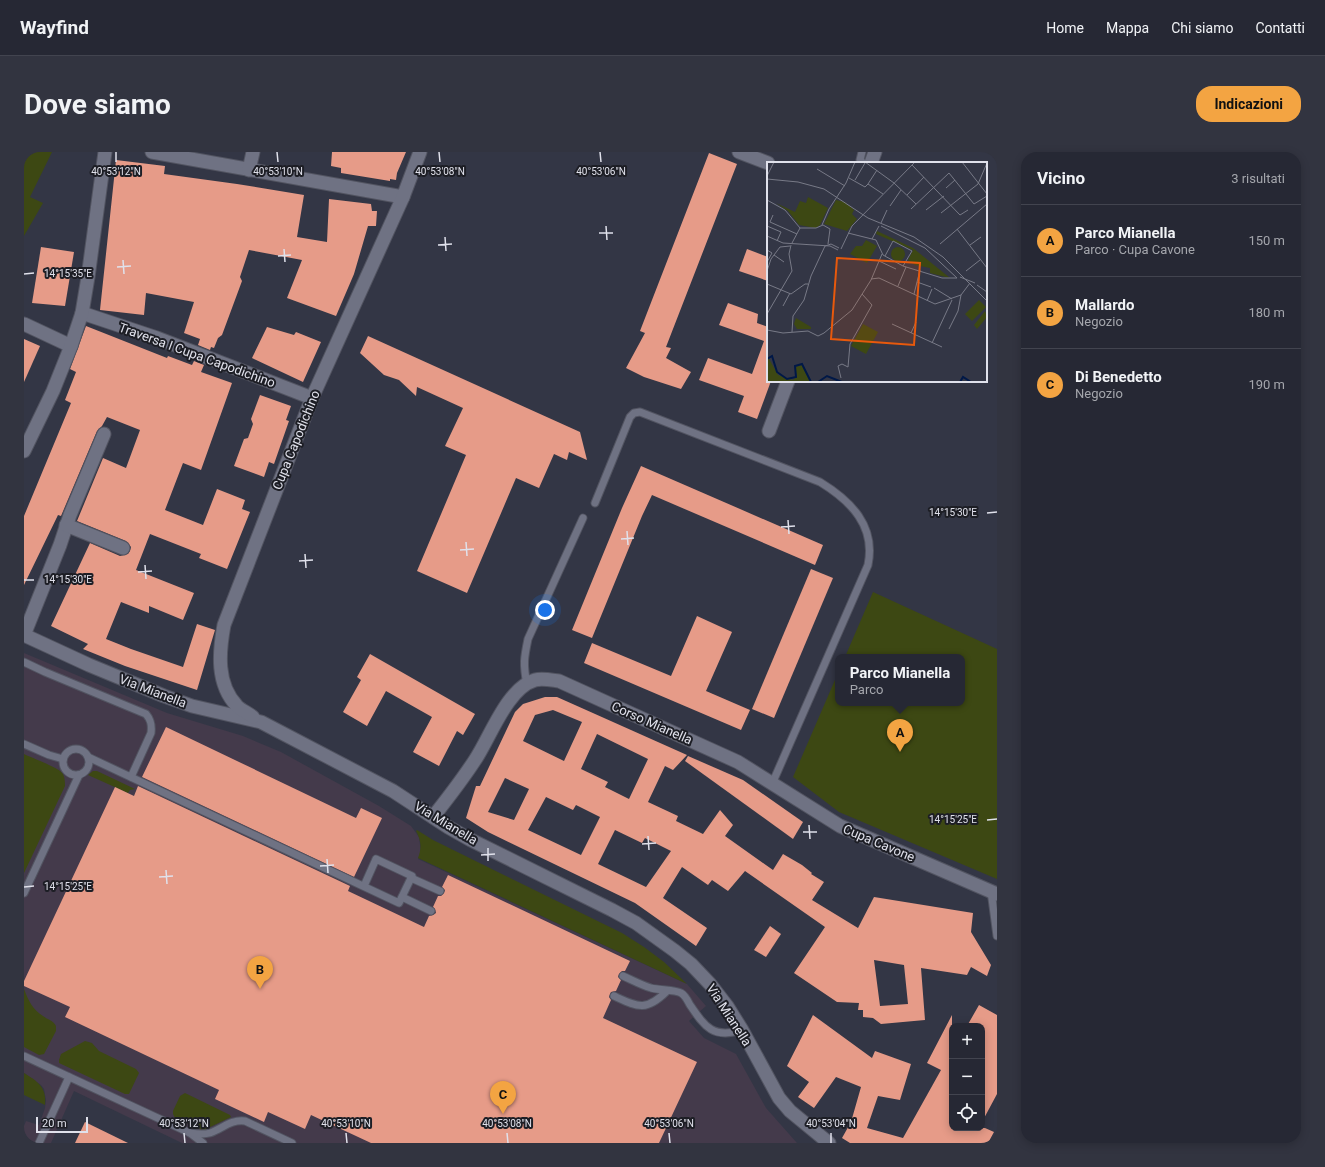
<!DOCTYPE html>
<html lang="it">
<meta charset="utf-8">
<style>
body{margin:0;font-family:Roboto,sans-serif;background:#323440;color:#f1f3f6}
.controls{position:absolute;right:12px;bottom:12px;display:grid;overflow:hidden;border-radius:8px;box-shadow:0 2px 10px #0003}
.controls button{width:36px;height:36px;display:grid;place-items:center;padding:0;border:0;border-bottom:1px solid #42444f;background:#262834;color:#f1f3f6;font:20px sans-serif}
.scale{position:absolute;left:12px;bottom:10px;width:52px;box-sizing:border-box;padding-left:4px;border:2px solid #e0e1eb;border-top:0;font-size:11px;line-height:14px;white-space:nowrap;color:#e0e1eb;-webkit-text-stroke:3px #1d1e25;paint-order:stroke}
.you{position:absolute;left:521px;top:458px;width:14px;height:14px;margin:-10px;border:3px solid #fff;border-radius:50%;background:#1a73e8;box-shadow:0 0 0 6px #1a73e833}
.badge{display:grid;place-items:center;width:26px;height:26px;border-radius:50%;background:#f3a442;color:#111;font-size:13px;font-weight:700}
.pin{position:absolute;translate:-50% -33px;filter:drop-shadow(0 1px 2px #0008)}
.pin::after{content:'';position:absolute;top:21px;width:14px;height:12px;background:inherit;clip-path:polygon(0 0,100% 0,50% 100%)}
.popup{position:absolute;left:811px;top:502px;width:130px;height:52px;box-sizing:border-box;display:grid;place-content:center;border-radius:8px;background:#262834;filter:drop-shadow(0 1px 3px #0005);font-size:13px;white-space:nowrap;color:#a4a6ac}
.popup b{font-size:15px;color:#f1f3f6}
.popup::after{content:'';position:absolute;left:50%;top:100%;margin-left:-8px;border:8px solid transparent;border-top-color:#262834}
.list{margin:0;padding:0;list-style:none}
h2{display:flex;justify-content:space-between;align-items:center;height:52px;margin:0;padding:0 16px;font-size:17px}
h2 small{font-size:13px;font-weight:400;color:#a4a6ac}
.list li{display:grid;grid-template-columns:26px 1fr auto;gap:12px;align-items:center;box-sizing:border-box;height:72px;padding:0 16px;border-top:1px solid #42444f}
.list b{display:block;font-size:15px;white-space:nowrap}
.list p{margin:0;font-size:13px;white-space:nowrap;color:#a4a6ac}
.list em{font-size:13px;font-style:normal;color:#a4a6ac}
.icon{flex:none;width:22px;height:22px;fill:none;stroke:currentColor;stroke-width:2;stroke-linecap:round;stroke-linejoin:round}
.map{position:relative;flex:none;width:973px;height:991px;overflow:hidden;border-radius:16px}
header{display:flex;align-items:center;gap:24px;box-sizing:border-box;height:56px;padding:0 20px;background:#262834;border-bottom:1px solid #42444f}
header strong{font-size:19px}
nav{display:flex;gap:22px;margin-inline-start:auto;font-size:14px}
.intro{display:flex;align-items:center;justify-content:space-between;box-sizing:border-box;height:96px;padding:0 24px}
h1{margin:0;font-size:28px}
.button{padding:10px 18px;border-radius:16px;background:#f3a442;color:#111;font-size:14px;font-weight:700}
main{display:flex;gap:24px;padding:0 24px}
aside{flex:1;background:#262834;border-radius:16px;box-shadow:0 2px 10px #0003}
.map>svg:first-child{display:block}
.commercial{fill:#443a4b}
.green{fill:#3d4813}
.building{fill:#e69b88;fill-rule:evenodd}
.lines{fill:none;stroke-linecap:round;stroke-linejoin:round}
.service-casing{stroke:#525461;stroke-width:9}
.minor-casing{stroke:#525461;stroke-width:15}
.service{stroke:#6f7283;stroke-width:7}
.minor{stroke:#6f7283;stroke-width:13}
.ticks{fill:none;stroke:#e0e1eb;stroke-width:1.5}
.labels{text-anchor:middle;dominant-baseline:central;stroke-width:4;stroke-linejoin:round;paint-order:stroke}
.street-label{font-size:13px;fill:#e0e1eb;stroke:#1d1e25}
.inset-river{fill:none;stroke:#001847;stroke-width:2}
.inset-road{fill:none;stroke:#787a87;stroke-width:1}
.view{fill:#e8590c;fill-opacity:0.15;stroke:#e8590c;stroke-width:2}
.inset-edge{fill:none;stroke:#e0e1eb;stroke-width:2}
.ticks-label{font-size:10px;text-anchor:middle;fill:#e0e1eb;stroke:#1d1e25;stroke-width:4;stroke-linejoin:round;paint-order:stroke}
</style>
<header>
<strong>Wayfind</strong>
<nav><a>Home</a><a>Mappa</a><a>Chi siamo</a><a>Contatti</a></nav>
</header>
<div class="intro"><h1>Dove siamo</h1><a class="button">Indicazioni</a></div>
<main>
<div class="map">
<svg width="973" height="991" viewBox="0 0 973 991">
<rect width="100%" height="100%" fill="#333645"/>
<polygon class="commercial" points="0,501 143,561 219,584 257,600 355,654 387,674 395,685 397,700 394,707 663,832 682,854 665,869 680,886 712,902 742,956 773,991 158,991 50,939 27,991 0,991 0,974 2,969 15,973 21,956 22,948 20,937 17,933 0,921"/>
<g class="green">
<polygon points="0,0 28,0 6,45 19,51 0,84"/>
<polygon points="849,440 973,497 973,727 815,660 769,625 814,521 814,551 938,551 938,505 821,505"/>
<path d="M 0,602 C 8,606 36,616 39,622 C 41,626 41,631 41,634 L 0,721 Z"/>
<polygon points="69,619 73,619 111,637 106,638 104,641 64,623"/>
<path d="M 393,678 L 409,688 L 598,781 L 620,795 L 640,810 L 663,832 L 394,706 C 398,696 397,688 392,679 Z"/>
<path d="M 0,837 C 4,848 9,858 19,864 C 24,868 29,868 32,874 L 32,879 L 20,902 L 15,903 L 0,895 Z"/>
<polygon points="61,889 68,891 75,899 112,917 115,921 105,942 101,942 35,911 35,908 37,902"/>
<path d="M 0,921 C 13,929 23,935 21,953 L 0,943 Z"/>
<polygon points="161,941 206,963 207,965 182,977 179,978 151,966 149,962 149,959 156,944"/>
</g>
<g class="building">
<polygon points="308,0 382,0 373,21 372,28 366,27 366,29 317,21 317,16 307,14"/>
<polygon points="685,1 713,12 642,195 647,196 642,206 667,220 657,237 620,225 602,216 621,181 616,179"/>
<polygon points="92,8 141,14 140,22 213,32 280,43 273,85 303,90 305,47 347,52 348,59 353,59 352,74 344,74 330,122 312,164 263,146 278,108 225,98 216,125 218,129 198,183 194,186 190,196 187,195 186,198 174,193 176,187 160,181 170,150 122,141 120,163 76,158"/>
<polygon points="17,95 50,100 41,154 8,151"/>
<polygon points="723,97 744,105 744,129 715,119"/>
<polygon points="704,151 734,162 733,171 744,175 744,229 747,229 733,267 714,260 720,244 675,228 684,206 728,222 740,189 695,173"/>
<polygon points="62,174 143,206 144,204 168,213 170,209 180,213 177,220 208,231 177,318 159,311 141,358 179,373 193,337 221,348 218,357 226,360 203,417 175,406 177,402 126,382 112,418 170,441 159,468 125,454 125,461 97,450 82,487 107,497 159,515 173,472 191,478 173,538 101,514 59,497 64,492 27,474 66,391 96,404 104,402 106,399 107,395 102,389 53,369 79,306 102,316 116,278 83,265 78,274 73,279 37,364 34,363 0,433 0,364 47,251 41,248 52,220 46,217"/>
<polygon points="243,175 270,183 272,180 297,190 279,230 228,206"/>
<polygon points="344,184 556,280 563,308 545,300 543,308 530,302 515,336 492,326 443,441 393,419 442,303 421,294 439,256 393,235 392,244 375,228 360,223 336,201"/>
<polygon points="0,187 16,194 0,230"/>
<polygon points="236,243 267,254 262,268 265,269 250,312 245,310 240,325 210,314 220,287 224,286 229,272 227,267"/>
<polygon points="617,314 799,393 791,413 628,343 618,364 568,486 548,478 598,356"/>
<polygon points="787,417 809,426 750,566 728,557"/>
<polygon points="673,464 708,480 682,539 726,558 717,578 560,511 568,491 647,524"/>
<polygon points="346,502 451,562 439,583 433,579 415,614 389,600 408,565 362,539 343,574 319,560 337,528 333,525"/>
<path d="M 521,545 L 533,545 L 663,603 L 649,618 L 641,614 L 624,650 L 654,664 L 652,669 L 679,682 L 696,658 L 709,673 L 701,684 L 749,718 L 759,702 L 778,713 L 788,721 L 787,722 L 800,730 L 788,748 L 834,776 L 850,745 L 949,761 L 947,780 L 967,813 L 963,824 L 947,815 L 943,823 L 897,816 L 901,868 L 857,872 L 849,866 L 839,865 L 839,858 L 834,858 L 835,851 L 813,850 L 770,821 L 801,775 L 721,719 L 704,739 L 688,728 L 684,733 L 658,715 L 639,746 L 683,776 L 672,794 L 611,751 L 464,680 L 442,666 L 452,634 L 456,634 L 491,560 L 499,552 ZM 529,558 L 558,570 L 540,609 L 499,589 L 511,563 ZM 573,582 L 624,607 L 605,647 L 581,635 L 584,630 L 557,617 ZM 481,626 L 505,637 L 490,668 L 464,660 ZM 522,645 L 549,658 L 552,653 L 576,665 L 557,703 L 504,678 ZM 591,678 L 618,691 L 621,686 L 647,699 L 622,735 L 574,712 ZM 850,808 L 880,813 L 884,852 L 856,854 Z"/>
<polygon points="142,575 332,666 337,656 358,666 330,725 118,625"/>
<polygon points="664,604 719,628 779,670 769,687 661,609"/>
<polygon points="114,634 326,734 324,739 400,775 405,764 409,763 412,761 411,757 409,755 414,744 417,744 420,741 421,738 418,735 424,723 606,809 601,819 598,819 595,822 594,825 597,828 592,839 587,840 586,842 585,845 587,848 579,866 673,910 635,991 347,991 287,963 281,977 244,960 240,970 191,947 195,938 41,865 46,855 0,834 0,829 91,635 110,644"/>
<polygon points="746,774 757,782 742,805 730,798"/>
<polygon points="955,853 973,863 973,942 958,970 958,874 943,874"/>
<polygon points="789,863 848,906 851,899 887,912 876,948 854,944 843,976 879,986 917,918 903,911 928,863 928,976 961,976 970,980 964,991 826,991 818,986 827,970 837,935 812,925 790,956 774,945 785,930 763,914"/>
<polygon points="61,970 104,991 51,991"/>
</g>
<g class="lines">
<defs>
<g id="service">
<polyline points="838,0 836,8 839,11"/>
<path d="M 571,351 L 606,265 L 610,261 L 616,260 L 796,330 C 827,349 852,374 844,413 L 748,632"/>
<path d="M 0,510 L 21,520 L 122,562 C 127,568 128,573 127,581 L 107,625"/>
<path d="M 503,533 C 499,512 500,506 504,487 L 559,366"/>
<polyline points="0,592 25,603 39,607"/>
<circle cx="52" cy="610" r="13"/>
<polyline points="64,605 375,751 388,724 352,707 340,734"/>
<polyline points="387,726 416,739"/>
<polyline points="967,739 973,784"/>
<polyline points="0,741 55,623"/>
<polyline points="378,745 407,759"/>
<path d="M 599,824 C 608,828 617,833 627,836 C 635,838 652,838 657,841 C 661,843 664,849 666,853 C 681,875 689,887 718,878"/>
<path d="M 590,844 C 614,855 622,860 643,839"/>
<polyline points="0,904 166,981 179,991"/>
<path d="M 166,981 C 173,982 179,983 186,981 C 198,977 207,967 221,969 L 268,991"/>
<polyline points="15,991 45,925"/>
</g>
<g id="minor">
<polyline points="128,0 379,45"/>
<polyline points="715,0 744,11"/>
<polyline points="847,11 851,0"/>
<polyline points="225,18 229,0"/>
<polyline points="58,161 133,186 288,246"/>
<polyline points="0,172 47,194"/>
<polyline points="745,279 764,229"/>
<polyline points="80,282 46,363 36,393 0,483 65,513 140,544 168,554 237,570 369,639 424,675 447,688 588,758 612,771 651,799 667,812 686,832 703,854 718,878 755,946 766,959 805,991"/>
<polyline points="0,299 29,239 47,194 58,161 64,125 81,0"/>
<polyline points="42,373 99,396"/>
<path d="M 229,565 C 224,561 217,558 213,554 C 192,532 195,500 200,473 L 288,246 L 379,45 L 396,0"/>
<path d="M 409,665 C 424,646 438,628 451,608 C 466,586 483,536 511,528 C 518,526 527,528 535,529 L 714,610 L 816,674 L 973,742"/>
</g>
</defs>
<use href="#service" class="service-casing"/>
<use href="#minor" class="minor-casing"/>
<use href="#service" class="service"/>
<use href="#minor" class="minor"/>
</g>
<path class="ticks" d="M 92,0 L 92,10M 253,0 L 254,10M 415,0 L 416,10M 576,0 L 577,10M 582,74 L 583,88M 575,81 L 589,81M 421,85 L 422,99M 414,93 L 428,92M 260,97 L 261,110M 254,104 L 267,103M 99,108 L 100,122M 93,115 L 107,114M 0,122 L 10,121M 963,361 L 973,360M 764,368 L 765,382M 757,375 L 771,374M 603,379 L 604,393M 597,387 L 610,386M 442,390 L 443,404M 436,398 L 450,397M 281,402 L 282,416M 275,409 L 289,408M 121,413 L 122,427M 114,420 L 128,419M 0,428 L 10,428M 963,668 L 973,667M 785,673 L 786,687M 779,680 L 793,680M 624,684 L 625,698M 618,692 L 632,691M 464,696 L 464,709M 457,703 L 471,702M 303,707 L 304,721M 296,714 L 310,713M 142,718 L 143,732M 135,725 L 149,724M 0,735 L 10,734M 160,981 L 161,991M 322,981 L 323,991M 483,981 L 484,991M 645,981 L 646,991M 807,981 L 807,991"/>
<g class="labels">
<g class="street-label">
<text transform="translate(173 203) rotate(20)">Traversa I Cupa Capodichino</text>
<text transform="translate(272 288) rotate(-68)">Cupa Capodichino</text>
<text transform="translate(129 539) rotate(21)">Via Mianella</text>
<text transform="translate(628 571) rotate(24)">Corso Mianella</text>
<text transform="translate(422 671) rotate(31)">Via Mianella</text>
<text transform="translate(855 691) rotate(23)">Cupa Cavone</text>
<text transform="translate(705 863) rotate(57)">Via Mianella</text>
</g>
</g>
<g transform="translate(743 10)">
<rect width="220" height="220" fill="#333645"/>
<path d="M 41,35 L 61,46 L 53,63 L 49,66 L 32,63 L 21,49 L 9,41 L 28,50 L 33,39 L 39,41 ZM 69,38 L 78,40 L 87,48 L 85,52 L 90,57 L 80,69 L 57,62 ZM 110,69 L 146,86 L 183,116 L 163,111 L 163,106 L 148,103 L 141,98 L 146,88 L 109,72 ZM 99,78 L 110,84 L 100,101 L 83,92 L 89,84 L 95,84 ZM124 92a7 7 0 1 1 14 0a7 7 0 1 1-14 0ZM 212,138 L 219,145 L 205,159 L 198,152 ZM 218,149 L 220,155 L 210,167 L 207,163 ZM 29,156 L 44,165 L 44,167 L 30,167 L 27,162 ZM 96,162 L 111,170 L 99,192 L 84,184 ZM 1,195 L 11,213 L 26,218 L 30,214 L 28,205 L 35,203 L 43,220 L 0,220 Z" fill="#3d4813"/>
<path class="inset-river" d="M 0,197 L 5,194 L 10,210 L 20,217 L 29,215 L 28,204 L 35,202 L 44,220M 51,220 L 60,214 L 75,220M 193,220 L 196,215 L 204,220"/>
<path class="inset-road" d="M 98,0 L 127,21 L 149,42M 195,0 L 220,32M 145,3 L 193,53 L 201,48M 50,7 L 78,24M 0,14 L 7,0M 82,16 L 98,25 L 101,22M 0,17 L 31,20 L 57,27 L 101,56 L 147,75 L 176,95 L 220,139M 88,18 L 98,1M 101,22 L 116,32M 101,22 L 110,8M 179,26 L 188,18M 140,33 L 157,15M 0,38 L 18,48 L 33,66M 123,44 L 134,28M 144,47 L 182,11 L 207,42 L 220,34M 159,48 L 177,34M 174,51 L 211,22 L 220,1M 6,53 L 3,60 L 30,72M 114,61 L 120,48M 55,63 L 62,47 L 79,21 L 88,0M 0,64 L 14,70 L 10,79M 114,64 L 158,86 L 190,116M 190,67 L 220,106M 81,71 L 109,78 L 116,93 L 136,104 L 175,116 L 190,116M 0,74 L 16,81 L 63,84 L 71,88M 105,77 L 112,64M 25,81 L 33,66 L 49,66 L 56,63 L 63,67 L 61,82M 173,82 L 220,42M 203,83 L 214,75M 58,84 L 64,82 L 72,86M 74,87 L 85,64 L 148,0M 0,88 L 5,91 L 0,100M 7,93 L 17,100M 118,94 L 126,79 L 145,89 L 136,104M 112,99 L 129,107M 0,109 L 4,97 L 13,85 L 23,84M 199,109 L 213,98M 193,115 L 208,121M 104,117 L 112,116 L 168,142 L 194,133 L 203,121M 150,120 L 164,125M 0,122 L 24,132 L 38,122 L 41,122M 210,123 L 220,130M 131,124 L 139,105M 167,126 L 185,137M 147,132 L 153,108M 160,139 L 165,127M 16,144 L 23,131M 0,152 L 25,109 L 22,92 L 24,83M 125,162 L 175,185M 182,167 L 191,149 L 194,133M 0,168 L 16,171 L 41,169 L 51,174 L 57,171 L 85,148 L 104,118 L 115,92M 25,170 L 26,154 L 37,138 L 44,114 L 58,84M 144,171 L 149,160M 165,181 L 185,138M 74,216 L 71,204 L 75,202 L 81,205 L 83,182 L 105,143 L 95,132"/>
<path class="view" d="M 70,96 L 153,101 L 147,183 L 64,177 Z"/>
<rect width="220" height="220" class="inset-edge"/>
</g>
<g class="ticks-label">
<text x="92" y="23">40°53'12"N</text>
<text x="254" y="23">40°53'10"N</text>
<text x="416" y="23">40°53'08"N</text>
<text x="577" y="23">40°53'06"N</text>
<text x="44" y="125">14°15'35"E</text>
<text x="929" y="364">14°15'30"E</text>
<text x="44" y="431">14°15'30"E</text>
<text x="929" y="671">14°15'25"E</text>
<text x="44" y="738">14°15'25"E</text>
<text x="160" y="975">40°53'12"N</text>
<text x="322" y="975">40°53'10"N</text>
<text x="483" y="975">40°53'08"N</text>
<text x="645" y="975">40°53'06"N</text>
<text x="807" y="975">40°53'04"N</text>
</g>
</svg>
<div class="controls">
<button>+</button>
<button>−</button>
<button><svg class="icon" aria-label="locate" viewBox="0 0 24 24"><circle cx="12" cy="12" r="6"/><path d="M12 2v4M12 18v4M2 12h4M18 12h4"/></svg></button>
</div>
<div class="scale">20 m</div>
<div class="you"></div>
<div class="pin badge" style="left:876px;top:600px">A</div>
<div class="popup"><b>Parco Mianella</b>Parco</div>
<div class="pin badge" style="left:236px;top:837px">B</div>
<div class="pin badge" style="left:479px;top:962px">C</div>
</div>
<aside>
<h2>Vicino<small>3 risultati</small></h2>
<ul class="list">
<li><span class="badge">A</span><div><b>Parco Mianella</b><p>Parco · Cupa Cavone</p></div><em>150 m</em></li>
<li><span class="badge">B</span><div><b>Mallardo</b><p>Negozio</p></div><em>180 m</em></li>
<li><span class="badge">C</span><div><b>Di Benedetto</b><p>Negozio</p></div><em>190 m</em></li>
</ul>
</aside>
</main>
